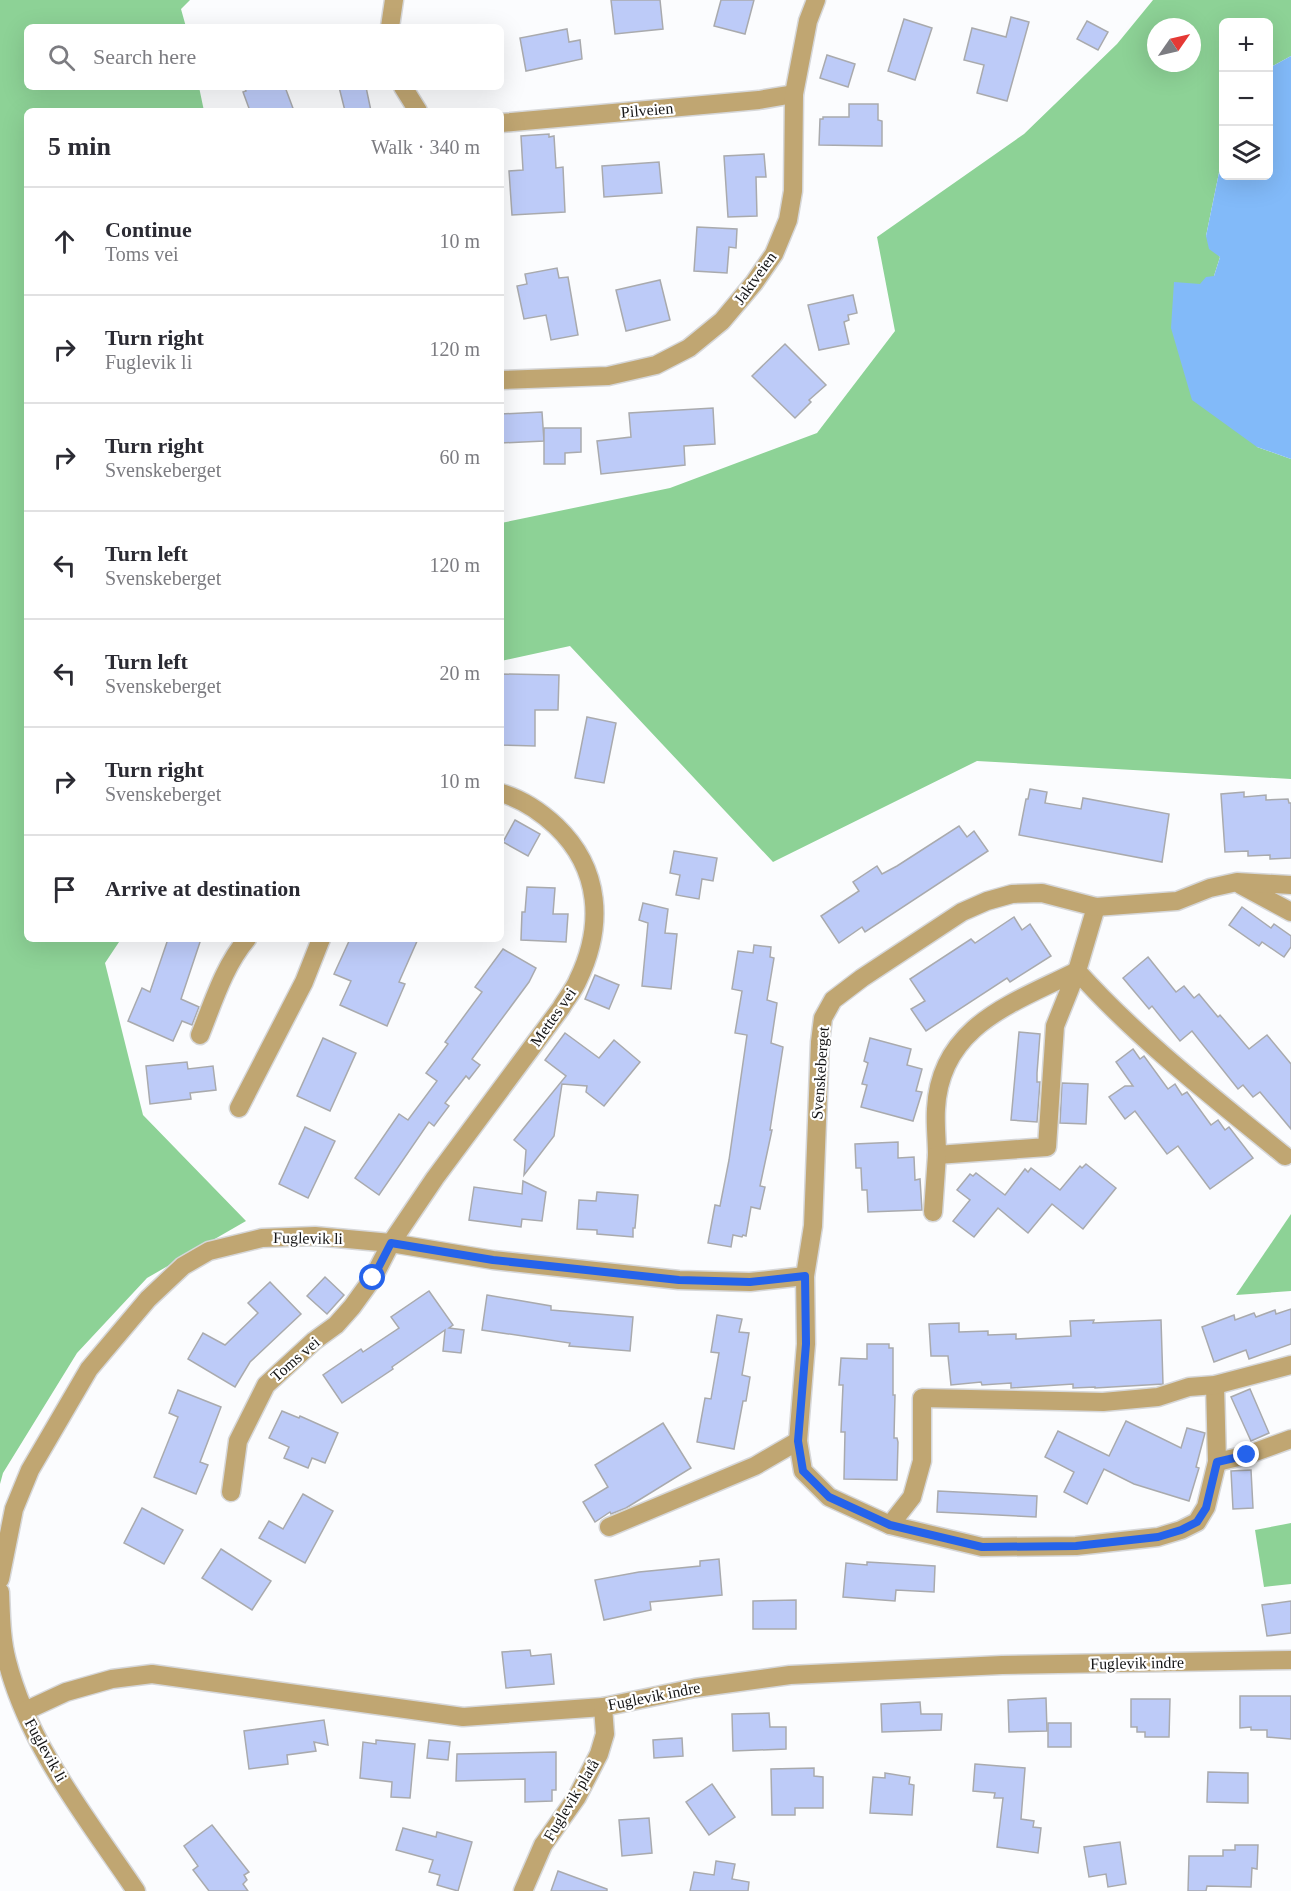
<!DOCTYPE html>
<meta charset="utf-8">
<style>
body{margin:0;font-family:"Times New Roman",serif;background:#f7f7f7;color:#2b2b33}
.controls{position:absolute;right:18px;top:18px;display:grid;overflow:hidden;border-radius:9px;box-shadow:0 6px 24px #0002}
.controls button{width:54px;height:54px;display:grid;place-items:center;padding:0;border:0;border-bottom:2px solid #e1e1e2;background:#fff;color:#2b2b33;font:30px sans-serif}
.compass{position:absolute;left:1147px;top:18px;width:54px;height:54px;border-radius:50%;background:#fff;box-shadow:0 6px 24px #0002;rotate:56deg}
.stop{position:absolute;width:18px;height:18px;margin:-14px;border:4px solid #2563eb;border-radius:50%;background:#fff}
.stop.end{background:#2563eb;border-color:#fff;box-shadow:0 2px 6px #0008}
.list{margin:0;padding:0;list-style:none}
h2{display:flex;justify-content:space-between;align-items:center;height:78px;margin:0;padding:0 24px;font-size:26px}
h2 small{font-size:20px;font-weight:400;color:#7c7c81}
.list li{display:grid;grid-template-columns:39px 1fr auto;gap:18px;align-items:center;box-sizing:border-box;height:108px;padding:0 24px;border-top:2px solid #e1e1e2}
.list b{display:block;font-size:22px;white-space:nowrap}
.list p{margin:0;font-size:20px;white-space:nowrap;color:#7c7c81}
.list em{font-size:20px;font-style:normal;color:#7c7c81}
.icon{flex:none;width:33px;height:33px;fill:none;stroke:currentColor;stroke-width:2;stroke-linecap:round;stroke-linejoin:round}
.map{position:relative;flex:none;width:1291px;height:1891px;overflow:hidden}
.search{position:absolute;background:#fff;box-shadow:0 6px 24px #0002;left:24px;top:24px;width:480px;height:66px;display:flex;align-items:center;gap:15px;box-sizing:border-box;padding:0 21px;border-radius:9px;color:#7c7c81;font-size:22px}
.panel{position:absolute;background:#fff;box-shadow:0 6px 24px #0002;left:24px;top:108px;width:480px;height:834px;border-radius:9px}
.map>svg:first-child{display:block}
.forest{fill:#8dd296;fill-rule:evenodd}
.water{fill:#82baf9}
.building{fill:#bdcbf8;stroke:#a9aaad;stroke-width:1.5}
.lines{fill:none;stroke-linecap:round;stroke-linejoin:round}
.street-casing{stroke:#d6d7d9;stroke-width:21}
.street{stroke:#c0a672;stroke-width:18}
.route{stroke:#2563eb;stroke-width:8}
.labels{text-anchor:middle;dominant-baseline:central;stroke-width:4.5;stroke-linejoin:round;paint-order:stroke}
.street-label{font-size:16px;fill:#151516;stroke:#fff}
</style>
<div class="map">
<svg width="1291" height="1891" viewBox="0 0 1291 1891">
<rect width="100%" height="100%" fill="#fbfcfe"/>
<g class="forest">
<polygon points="0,0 190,0 181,9 186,27 27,27 27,87 199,87 204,111 27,111 27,939 121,939 105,963 143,1115 246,1221 147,1278 77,1353 3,1473 0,1484"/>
<path d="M 1153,0 L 1291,0 L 1291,56 L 1269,68 L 1268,22 L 1224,22 L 1223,153 L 1206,236 L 1220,257 L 1214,276 L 1257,447 L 1291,459 L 1291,779 L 977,761 L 773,862 L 570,646 L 501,661 L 501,523 L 670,488 L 817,433 L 895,331 L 877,237 L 1024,134 L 1117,44 ZM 1156,27 L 1192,27 L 1192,63 L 1156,63 Z"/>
<polygon points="1291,1214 1291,1291 1236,1295"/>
<polygon points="1291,1523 1291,1584 1264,1587 1255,1530"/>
</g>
<polygon class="water" points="1291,56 1291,459 1257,447 1192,400 1171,328 1174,282 1200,284 1206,277 1214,276 1220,257 1209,249 1206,236 1223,153 1224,176 1268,176 1269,68"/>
<g class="building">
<polygon points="611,0 660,0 663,29 615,34"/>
<polygon points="721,0 754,0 745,34 714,26"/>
<polygon points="1011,17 1029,22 1007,101 977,93 984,65 964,60 972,28 1006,37"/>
<polygon points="904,19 932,28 915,80 888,71"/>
<polygon points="1087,21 1108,32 1098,50 1077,39"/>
<polygon points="567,29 569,42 580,40 582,59 526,71 520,38"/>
<polygon points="827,55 855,64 848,87 820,78"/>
<polygon points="245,87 285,87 294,111 250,111 243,92 246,91"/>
<polygon points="339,87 366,87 371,111 345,111"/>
<polygon points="849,104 878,104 878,120 882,121 882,146 819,145 820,119 823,119 823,117 849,117"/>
<polygon points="549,134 549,137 554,136 556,168 563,167 565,212 512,215 509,171 523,170 521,136"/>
<polygon points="764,154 766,177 756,177 757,216 728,217 724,156"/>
<polygon points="659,162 662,193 604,197 602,166"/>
<polygon points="697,227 737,229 736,248 729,247 727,273 694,271"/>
<polygon points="557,268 559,278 568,277 578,335 551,340 546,315 524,319 517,286 527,284 525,274"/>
<polygon points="660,280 670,320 626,331 616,290"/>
<polygon points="853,295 857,313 848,315 849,320 844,322 849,344 819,350 808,305"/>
<polygon points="785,344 826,385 809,400 811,402 795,418 752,376"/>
<polygon points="713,408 715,444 684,446 685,465 601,474 597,441 631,437 629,413"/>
<polygon points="542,412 544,441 501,443 501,414"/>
<polygon points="544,428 581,428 581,452 565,453 565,464 544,464"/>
<polygon points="501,674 559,675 558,710 535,710 535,746 501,745"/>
<polygon points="587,717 616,723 604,783 575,778"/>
<polygon points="1030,789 1047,792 1045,803 1081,809 1083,798 1169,814 1162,862 1019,835 1026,799 1028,799"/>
<polygon points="1244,792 1244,797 1266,795 1266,800 1288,799 1289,803 1291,803 1291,858 1270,859 1270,855 1248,856 1248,851 1225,852 1221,794"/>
<polygon points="515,820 540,834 528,856 503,842"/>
<polygon points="959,826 967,837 974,831 988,851 865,932 862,927 839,943 821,916 859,891 853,882 877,866 882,874 897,866"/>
<polygon points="674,851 717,858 713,881 702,879 699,899 676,895 680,875 670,873"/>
<polygon points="527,887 555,888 553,914 568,914 566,942 521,940 522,912 525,912"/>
<polygon points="643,903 668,909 665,933 677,934 671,989 642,986 648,923 639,920"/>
<polygon points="1242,907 1271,928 1274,924 1291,936 1291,947 1284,957 1262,942 1259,946 1229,925"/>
<polygon points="1014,917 1022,930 1030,924 1051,956 1010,982 1007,978 926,1031 911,1009 925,1001 910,979 971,939 975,943"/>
<polygon points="168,939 201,939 181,999 199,1007 192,1025 182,1021 173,1041 128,1021 142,988 150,992"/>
<polygon points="350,939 418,939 399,982 405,984 387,1026 340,1005 351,981 334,974"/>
<polygon points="754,945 771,947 770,957 774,958 767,1000 777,1003 771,1043 783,1047 770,1130 772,1130 760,1186 765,1187 760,1209 751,1207 746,1236 743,1235 742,1237 733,1235 731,1247 708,1243 715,1205 720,1206 729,1160 747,1035 735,1033 742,991 732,989 738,951 753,953"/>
<polygon points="503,949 536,968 529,982 472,1059 480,1065 469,1079 466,1076 445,1103 449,1106 434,1126 429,1122 379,1195 355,1178 399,1114 408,1120 437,1081 426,1073 448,1044 445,1042 482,992 475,987"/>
<polygon points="1148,957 1176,992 1184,986 1194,998 1199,994 1218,1017 1220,1015 1249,1049 1267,1035 1291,1064 1291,1129 1260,1092 1253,1097 1243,1085 1238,1089 1192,1031 1180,1041 1152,1006 1149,1009 1123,978"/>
<polygon points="595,975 619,985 609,1009 585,999"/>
<polygon points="1019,1032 1040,1034 1037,1073 1037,1082 1040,1082 1037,1122 1011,1120"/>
<polygon points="565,1033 599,1058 614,1040 640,1062 604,1106 586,1092 587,1086 562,1084 554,1136 524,1175 526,1150 514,1140 566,1076 545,1060"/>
<polygon points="323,1038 356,1053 330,1111 297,1096"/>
<polygon points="870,1038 911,1049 907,1065 922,1069 916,1091 922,1092 913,1121 861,1107 867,1085 862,1084 868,1063 864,1061"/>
<polygon points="1133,1049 1140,1059 1144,1056 1168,1089 1175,1084 1182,1095 1187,1092 1211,1125 1218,1120 1225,1130 1229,1127 1253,1158 1210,1189 1178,1146 1167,1154 1135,1111 1125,1119 1109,1097 1125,1086 1133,1086 1116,1062"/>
<polygon points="187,1062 188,1069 213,1066 216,1090 190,1093 191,1099 150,1104 146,1066"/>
<polygon points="1062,1083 1088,1084 1086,1124 1060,1123"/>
<polygon points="305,1127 335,1141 308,1198 279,1184"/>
<polygon points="898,1142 898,1158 914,1157 915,1180 920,1179 922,1210 868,1212 867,1190 862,1190 861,1168 856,1168 855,1144"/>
<polygon points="1086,1164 1116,1188 1083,1229 1052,1204 1028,1233 998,1208 974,1237 953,1221 970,1200 957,1190 970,1174 973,1176 976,1173 1005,1195 1025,1169 1028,1172 1031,1168 1060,1190 1080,1166 1082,1168"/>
<polygon points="523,1181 546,1192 542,1221 522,1219 521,1227 469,1220 474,1187 522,1194"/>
<polygon points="597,1192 638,1195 635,1228 633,1228 633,1237 597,1234 597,1230 577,1229 579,1200 596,1201"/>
<polygon points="325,1277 344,1295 327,1314 307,1296"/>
<polygon points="270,1282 301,1314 250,1362 235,1387 188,1359 203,1333 225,1345 258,1313 248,1303"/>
<polygon points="429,1291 453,1325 449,1328 464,1330 461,1353 443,1351 445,1330 392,1367 393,1369 342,1403 323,1375 361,1349 363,1352 399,1328 391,1317"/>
<polygon points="487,1295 551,1306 551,1310 633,1317 630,1351 569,1346 570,1343 482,1330"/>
<polygon points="1291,1309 1291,1344 1249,1359 1246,1350 1214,1362 1202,1327 1234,1315 1235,1320 1254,1313 1256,1317 1275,1310 1276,1314"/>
<polygon points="717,1315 742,1319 739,1332 749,1333 742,1375 750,1377 746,1401 743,1401 734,1449 697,1442 705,1398 711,1399 719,1353 711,1352"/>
<polygon points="1094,1320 1093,1323 1161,1320 1163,1384 1095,1388 1095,1387 1073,1388 1073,1384 1011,1388 1011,1383 982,1385 981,1382 951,1385 948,1356 931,1356 929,1324 959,1323 959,1332 988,1331 988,1335 1016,1334 1016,1339 1071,1336 1070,1321"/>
<polygon points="867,1344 889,1344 889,1348 893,1348 893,1395 895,1395 894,1438 897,1438 898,1442 897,1480 844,1479 845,1432 841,1432 843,1385 839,1385 841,1358 867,1359"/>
<polygon points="1250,1389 1269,1433 1251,1441 1231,1397"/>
<polygon points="178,1390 221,1407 200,1462 208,1465 196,1494 154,1477 178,1417 169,1413"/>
<polygon points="282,1411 299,1418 300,1416 338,1433 325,1463 312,1458 308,1468 284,1458 289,1447 269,1438"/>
<polygon points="1126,1421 1181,1448 1187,1428 1205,1433 1196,1467 1199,1468 1189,1501 1134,1484 1104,1469 1087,1504 1064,1492 1074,1472 1045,1457 1058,1431 1109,1456"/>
<polygon points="663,1423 691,1468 626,1508 611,1514 610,1512 595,1522 583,1502 608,1487 595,1465"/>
<polygon points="1251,1470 1253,1508 1233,1509 1231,1471"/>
<polygon points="938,1491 1037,1496 1036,1517 937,1512"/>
<polygon points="303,1494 333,1511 305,1563 259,1538 269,1521 283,1529"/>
<polygon points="142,1508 183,1530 164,1564 124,1543"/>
<polygon points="221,1549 271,1581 252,1610 202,1578"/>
<polygon points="719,1559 722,1595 650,1602 651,1610 604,1620 595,1580 639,1572 700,1566 700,1561"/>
<polygon points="867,1562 935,1566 934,1592 896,1590 895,1601 843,1597 846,1563 867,1565"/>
<polygon points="796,1600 796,1629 753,1629 753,1601"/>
<polygon points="1291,1601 1291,1633 1267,1636 1262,1605"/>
<polygon points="530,1650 531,1656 551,1654 554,1684 506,1688 502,1652"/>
<polygon points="1240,1696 1291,1696 1291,1739 1267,1737 1267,1730 1251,1730 1251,1727 1240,1728"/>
<polygon points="1046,1698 1047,1731 1009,1732 1008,1700"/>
<polygon points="1131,1699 1170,1699 1169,1737 1145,1737 1145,1732 1137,1732 1137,1727 1131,1727"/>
<polygon points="920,1702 921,1714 942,1714 941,1730 882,1732 881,1704"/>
<polygon points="769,1713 770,1727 786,1727 786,1749 733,1751 732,1714"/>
<polygon points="324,1720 328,1745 314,1742 316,1751 287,1755 288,1764 249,1769 244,1731"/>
<rect x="1048" y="1723" width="23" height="24"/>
<polygon points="682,1738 683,1756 654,1758 653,1740"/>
<polygon points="376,1740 415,1744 410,1798 391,1797 392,1782 360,1778 363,1742 376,1744"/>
<polygon points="429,1740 450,1742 448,1760 427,1758"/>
<polygon points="556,1752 556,1790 552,1790 552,1801 525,1802 525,1779 456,1781 457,1754"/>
<polygon points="975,1764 1025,1768 1021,1819 1034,1821 1033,1827 1041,1828 1038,1853 997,1847 1003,1798 994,1798 995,1793 973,1791"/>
<polygon points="814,1768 814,1776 823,1777 823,1808 795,1808 795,1815 772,1815 771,1769"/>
<polygon points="1208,1772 1248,1773 1248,1803 1207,1802"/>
<polygon points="885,1773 910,1777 909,1784 914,1785 912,1815 870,1813 873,1777 885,1778"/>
<polygon points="712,1784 735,1817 709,1835 686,1802"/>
<polygon points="649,1818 652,1853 622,1856 619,1820"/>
<polygon points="212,1825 249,1872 244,1875 247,1880 243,1884 248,1891 209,1891 193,1870 198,1866 184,1846"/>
<polygon points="403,1828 436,1837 437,1832 472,1842 458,1891 437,1885 440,1875 429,1872 433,1860 396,1850"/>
<polygon points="1120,1842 1126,1884 1108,1887 1106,1874 1089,1877 1084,1847"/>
<polygon points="1235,1845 1258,1845 1257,1869 1252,1868 1251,1887 1207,1886 1206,1891 1188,1891 1189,1856 1223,1856 1223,1850 1235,1850"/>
<polygon points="716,1861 735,1864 732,1879 749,1882 748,1891 690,1891 694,1872 714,1875"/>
<polygon points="558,1871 607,1889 607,1891 551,1891"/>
</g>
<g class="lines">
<defs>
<g id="street">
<polyline points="390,27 394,0"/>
<polyline points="403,87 418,111"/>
<polyline points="501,123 759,100 794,94"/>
<polyline points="501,380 608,376 656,365 689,348 722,321 754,283 774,254 788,220 793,191 794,94 808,21 816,0"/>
<polyline points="1241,885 1291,912"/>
<path d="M 1096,907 L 1077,971 C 1139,1040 1213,1097 1285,1156"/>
<path d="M 1077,971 L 1055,1026 L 1047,1147 L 937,1155 C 937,1140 935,1124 936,1109 C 940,1025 1014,1003 1077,971 Z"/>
<path d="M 200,1035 C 213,1003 224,966 247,939"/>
<polyline points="239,1108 304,982 321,939"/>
<polyline points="933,1212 937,1155"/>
<polyline points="1215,1385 1217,1462 1206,1507 1197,1522 1181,1530 1158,1537 1076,1546 982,1547 890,1525 829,1497 803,1471 798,1441 806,1344 805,1276 813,1226 820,1042 823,1018 833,1000 862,978 962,912 987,901 1012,894 1042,893 1096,907 1177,901 1210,888 1237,882 1291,885"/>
<polyline points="1217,1462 1247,1455 1291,1439"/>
<path d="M 231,1492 L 238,1441 L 266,1385 L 314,1341 L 336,1325 L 352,1307 L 373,1278 L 391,1243 L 435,1178 L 561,1008 C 566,999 574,990 578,980 C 604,926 601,869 556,826 C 541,812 522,799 501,793"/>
<polyline points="890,1525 912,1497 922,1461 922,1398 1103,1402 1158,1397 1189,1387 1215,1385 1291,1365"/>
<polyline points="609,1527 755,1466 798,1441"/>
<polyline points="0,1579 14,1509 30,1470 89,1369 148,1299 183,1266 209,1251 262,1238 315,1236 391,1243 493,1260 679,1280 750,1282 805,1276"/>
<path d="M 0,1592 C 1,1615 1,1639 7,1661 C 29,1747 87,1818 136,1891"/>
<polyline points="25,1711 66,1692 112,1679 152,1674 463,1717 603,1707 695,1688 790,1675 1002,1665 1291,1660"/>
<polyline points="523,1891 543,1845 577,1797 599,1754 605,1734 603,1707"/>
</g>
</defs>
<use href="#street" class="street-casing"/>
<use href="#street" class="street"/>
</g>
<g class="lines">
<polyline class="route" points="373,1278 391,1243 493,1260 679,1280 750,1282 805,1276 806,1344 798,1441 803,1471 829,1497 890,1525 982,1547 1076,1546 1158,1537 1181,1530 1197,1522 1206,1508 1217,1462 1247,1455"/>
</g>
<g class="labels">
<g class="street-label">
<text transform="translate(647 110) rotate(-5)">Pilveien</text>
<text transform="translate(755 278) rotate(-54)">Jaktveien</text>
<text transform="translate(553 1017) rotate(-55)">Mettes vei</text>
<text transform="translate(820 1073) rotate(-86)">Svenskeberget</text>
<text transform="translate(308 1238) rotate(1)">Fuglevik li</text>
<text transform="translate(295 1359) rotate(-41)">Toms vei</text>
<text transform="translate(1137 1663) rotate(-1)">Fuglevik indre</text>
<text transform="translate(654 1696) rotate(-11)">Fuglevik indre</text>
<text transform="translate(46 1750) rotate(61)">Fuglevik li</text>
<text transform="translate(571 1800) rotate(-59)">Fuglevik platå</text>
</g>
</g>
</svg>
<div class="controls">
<button>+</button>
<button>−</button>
<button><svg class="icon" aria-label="layers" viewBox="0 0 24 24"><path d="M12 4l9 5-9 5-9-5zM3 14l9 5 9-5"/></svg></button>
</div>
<svg class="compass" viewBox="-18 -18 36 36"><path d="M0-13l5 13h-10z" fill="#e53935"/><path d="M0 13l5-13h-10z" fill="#7c7c81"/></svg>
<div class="stop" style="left:373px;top:1278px"></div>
<div class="stop end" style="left:1247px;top:1455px"></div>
<div class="search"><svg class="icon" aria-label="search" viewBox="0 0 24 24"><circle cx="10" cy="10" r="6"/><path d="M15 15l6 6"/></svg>Search here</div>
<section class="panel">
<h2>5 min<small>Walk · 340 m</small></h2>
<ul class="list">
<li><svg class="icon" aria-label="ahead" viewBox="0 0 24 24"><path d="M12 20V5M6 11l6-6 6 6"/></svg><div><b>Continue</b><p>Toms vei</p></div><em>10 m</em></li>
<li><svg class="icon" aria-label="right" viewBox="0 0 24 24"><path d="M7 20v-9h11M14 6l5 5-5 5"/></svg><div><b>Turn right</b><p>Fuglevik li</p></div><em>120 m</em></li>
<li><svg class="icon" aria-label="right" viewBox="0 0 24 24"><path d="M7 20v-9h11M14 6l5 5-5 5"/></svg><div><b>Turn right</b><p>Svenskeberget</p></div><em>60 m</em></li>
<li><svg class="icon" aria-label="left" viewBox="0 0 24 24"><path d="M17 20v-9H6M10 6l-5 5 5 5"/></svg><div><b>Turn left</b><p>Svenskeberget</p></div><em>120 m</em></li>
<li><svg class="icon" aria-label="left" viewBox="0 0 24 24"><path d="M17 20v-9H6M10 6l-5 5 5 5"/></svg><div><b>Turn left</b><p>Svenskeberget</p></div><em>20 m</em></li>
<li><svg class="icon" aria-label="right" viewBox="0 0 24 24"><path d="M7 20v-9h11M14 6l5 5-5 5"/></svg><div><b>Turn right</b><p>Svenskeberget</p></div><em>10 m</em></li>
<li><svg class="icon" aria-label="arrive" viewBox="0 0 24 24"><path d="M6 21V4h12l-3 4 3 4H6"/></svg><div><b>Arrive at destination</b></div></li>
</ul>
</section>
</div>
